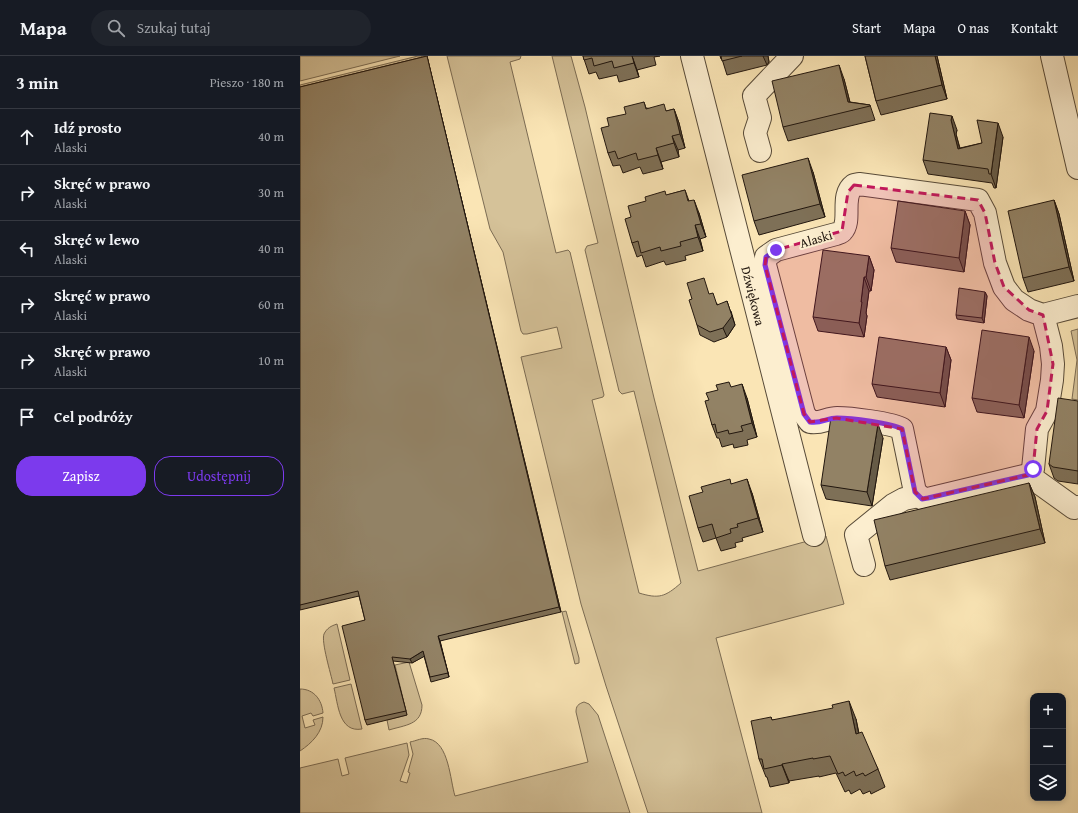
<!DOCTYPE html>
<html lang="pl">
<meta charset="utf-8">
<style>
body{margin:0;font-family:"Gentium Book Plus",serif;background:#20242c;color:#f1f3f6}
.controls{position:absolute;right:12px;bottom:12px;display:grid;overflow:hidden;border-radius:8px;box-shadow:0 2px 6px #0003}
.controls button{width:36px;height:36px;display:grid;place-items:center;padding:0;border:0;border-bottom:1px solid #363941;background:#171b24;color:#f1f3f6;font:20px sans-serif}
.stop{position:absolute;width:12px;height:12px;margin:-9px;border:3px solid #7c3aed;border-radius:50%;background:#fff}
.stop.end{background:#7c3aed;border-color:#fff;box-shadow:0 1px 4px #0008}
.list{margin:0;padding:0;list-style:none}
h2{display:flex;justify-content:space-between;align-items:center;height:52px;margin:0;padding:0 16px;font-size:17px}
h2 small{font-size:13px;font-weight:400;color:#9ea1a6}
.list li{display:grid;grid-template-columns:26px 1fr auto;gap:12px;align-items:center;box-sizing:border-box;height:56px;padding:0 16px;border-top:1px solid #363941}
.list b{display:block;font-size:15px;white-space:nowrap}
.list p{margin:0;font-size:13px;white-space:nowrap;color:#9ea1a6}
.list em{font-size:13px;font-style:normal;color:#9ea1a6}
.actions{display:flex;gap:8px;padding:12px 16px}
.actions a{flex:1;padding:9px 0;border:1px solid #7c3aed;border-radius:16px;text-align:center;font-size:14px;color:#7c3aed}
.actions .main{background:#7c3aed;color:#fff}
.icon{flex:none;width:22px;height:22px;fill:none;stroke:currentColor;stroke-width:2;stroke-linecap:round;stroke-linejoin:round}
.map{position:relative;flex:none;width:778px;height:757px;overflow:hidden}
header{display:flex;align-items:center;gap:24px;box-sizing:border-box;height:56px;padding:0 20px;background:#171b24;border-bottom:1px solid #363941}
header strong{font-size:19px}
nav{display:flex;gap:22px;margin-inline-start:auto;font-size:14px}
.search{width:280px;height:36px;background:#20242c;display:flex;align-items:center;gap:10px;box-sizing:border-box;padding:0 14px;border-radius:22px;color:#9ea1a6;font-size:15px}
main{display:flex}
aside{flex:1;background:#171b24}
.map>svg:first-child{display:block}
.green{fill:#d5c299;stroke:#7b6c54}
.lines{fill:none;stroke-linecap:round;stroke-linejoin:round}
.minor-casing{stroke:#574a38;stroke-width:24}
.minor{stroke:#fceecf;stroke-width:22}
.wall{fill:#7e7057;stroke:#21160e}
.shaded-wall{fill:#665b47;stroke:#21160e}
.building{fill:#928265;stroke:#21160e}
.route{stroke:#7c3aed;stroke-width:5}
.marked{fill:#c2185b;fill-opacity:0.2;stroke:#c2185b;stroke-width:3;stroke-dasharray:8 5;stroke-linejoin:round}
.labels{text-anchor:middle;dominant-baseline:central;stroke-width:4;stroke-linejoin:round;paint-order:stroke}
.street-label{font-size:13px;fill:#21160e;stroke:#fceecf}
</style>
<header>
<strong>Mapa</strong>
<div class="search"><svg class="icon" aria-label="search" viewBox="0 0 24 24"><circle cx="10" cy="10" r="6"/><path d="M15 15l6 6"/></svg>Szukaj tutaj</div>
<nav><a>Start</a><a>Mapa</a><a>O nas</a><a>Kontakt</a></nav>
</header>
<main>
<aside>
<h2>3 min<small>Pieszo · 180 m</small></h2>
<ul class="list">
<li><svg class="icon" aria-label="ahead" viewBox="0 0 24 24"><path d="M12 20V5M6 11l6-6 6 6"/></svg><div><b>Idź prosto</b><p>Alaski</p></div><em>40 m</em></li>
<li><svg class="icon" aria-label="right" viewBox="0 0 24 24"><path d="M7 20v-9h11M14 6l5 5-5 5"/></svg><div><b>Skręć w prawo</b><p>Alaski</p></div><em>30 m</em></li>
<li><svg class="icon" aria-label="left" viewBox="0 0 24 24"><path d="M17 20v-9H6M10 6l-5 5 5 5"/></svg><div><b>Skręć w lewo</b><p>Alaski</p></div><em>40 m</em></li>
<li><svg class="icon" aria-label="right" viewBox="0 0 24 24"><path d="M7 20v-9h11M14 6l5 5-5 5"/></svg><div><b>Skręć w prawo</b><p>Alaski</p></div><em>60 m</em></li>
<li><svg class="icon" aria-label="right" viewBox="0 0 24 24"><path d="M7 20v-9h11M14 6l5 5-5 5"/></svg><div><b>Skręć w prawo</b><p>Alaski</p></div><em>10 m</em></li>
<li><svg class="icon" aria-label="arrive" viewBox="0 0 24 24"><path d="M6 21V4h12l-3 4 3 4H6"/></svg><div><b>Cel podróży</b></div></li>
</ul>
<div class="actions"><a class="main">Zapisz</a><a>Udostępnij</a></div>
</aside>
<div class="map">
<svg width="778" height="757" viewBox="0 0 778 757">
<rect width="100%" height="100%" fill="#fae5b5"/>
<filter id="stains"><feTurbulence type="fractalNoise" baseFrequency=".005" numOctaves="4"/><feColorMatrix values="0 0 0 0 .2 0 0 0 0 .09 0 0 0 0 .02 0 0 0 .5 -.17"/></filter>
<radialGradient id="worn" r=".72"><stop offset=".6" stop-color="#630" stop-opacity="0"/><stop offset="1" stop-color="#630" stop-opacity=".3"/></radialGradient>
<g class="green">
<polygon points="0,0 100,0 0,25"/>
<polygon points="118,0 121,0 128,5 0,36 0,29"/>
<path d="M 147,0 L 221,0 L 220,3 L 210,6 L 256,197 L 268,194 L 270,196 L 304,339 L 303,341 L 292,344 L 339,537 C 359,543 365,541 381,527 L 334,335 L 322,338 L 319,335 L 285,194 L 287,190 L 298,187 L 252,0 L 271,0 L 285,51 L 354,342 L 398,515 L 526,480 L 544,548 L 416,582 L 462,757 L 348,757 L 306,630 L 281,548 L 221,301 L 262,292 L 257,271 L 227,278 L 223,278 L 221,275 L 203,196 L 190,173 Z"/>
<polygon points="778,273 778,344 772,343 777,304 771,275"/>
<polygon points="266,555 279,602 279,607 275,608 262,556"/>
<path d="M 37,568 L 50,624 L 33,628 C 31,618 21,586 24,578 C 27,572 31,570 37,568 Z"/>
<path d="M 109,606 L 122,649 C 122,669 105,669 89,674 L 87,664 L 107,659 L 95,609 Z"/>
<path d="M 51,628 L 62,673 C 39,677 38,648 34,632 Z"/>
<path d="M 0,633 C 14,633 22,644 23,657 L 13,660 L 11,657 L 2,660 L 5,672 L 15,669 L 13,664 L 23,661 C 23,676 12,687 0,695 Z"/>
<path d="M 284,646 L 289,648 L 298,659 L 330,757 L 0,757 L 0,712 L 38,703 L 42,720 L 49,718 L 45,702 L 107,687 L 109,699 L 100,725 L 107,727 L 110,717 L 108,716 L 113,698 L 110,686 C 116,685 123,681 129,683 C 149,687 150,724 155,740 L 288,706 L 276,656 C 276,650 278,648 284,646 Z"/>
</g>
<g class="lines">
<defs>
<g id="minor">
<polyline points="392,0 514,479"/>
<polyline points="752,0 778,112"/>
<polyline points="460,95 455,77 460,62 454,40 492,0"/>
<path d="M 743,259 L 751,290 L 753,308 L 752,324 L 747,355 L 737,373 L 733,413 L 728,419 L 628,443 L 623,443 L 615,436 L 602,373 C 592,367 550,362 537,362 C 527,362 521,368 510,366 L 504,358 L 465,209 L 466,201 L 476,194 L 536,178 C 538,177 541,177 542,175 C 552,165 540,139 554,129 L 559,128 L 678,144 L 685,157 L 695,207 L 704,231 L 714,244 L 729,254 L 743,259 L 778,250"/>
<polyline points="728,419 774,452 778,451"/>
<polyline points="564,509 556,479 593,449 604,443 619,440"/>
</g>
</defs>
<use href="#minor" class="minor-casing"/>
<use href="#minor" class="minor"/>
</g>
<g class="wall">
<polygon points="127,0 128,5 261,556 140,585 149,621 131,626 124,600 112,607 93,605 107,659 67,669 65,664 65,564 59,540 0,554 0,31"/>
<polygon points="283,0 360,0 354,1 356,9 337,14 339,21 319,26 317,19 299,23 296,16 289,18"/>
<polygon points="420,0 468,0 469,6 467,9 427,19 422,3 421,3"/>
<polygon points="565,0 637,0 647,43 581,59 576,45"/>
<polygon points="544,23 550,46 570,49 575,64 488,85 483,71"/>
<polygon points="344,46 346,52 367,55 374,53 379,67 385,92 378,94 379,101 361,106 363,113 343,118 340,111 323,117 320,109 313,110 308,97 309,70"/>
<polygon points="657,74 656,78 660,92 682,87 703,81 696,132 694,132 692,127 628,118 623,104"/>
<polygon points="513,116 525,161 459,179 454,165"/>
<polygon points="385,134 389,145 399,157 406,181 400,183 403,195 385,200 386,204 366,209 364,205 346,211 342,199 337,201 332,187 331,161 367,139"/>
<polygon points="754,144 759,158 774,225 728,236 723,222"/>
<polygon points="665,155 670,169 664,216 596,206 591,192"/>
<polygon points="569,200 574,214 571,235 569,235 566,257 567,260 564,281 518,275 513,261"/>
<polygon points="685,236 687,240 684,267 657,263 656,259"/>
<polygon points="409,238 417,248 431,255 435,269 427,281 414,286 400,279 397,269"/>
<polygon points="646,291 651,304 645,351 577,341 572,328"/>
<polygon points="734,295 724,362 677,356 672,342"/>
<polygon points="431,331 447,342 457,381 447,384 448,389 434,392 433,388 422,391 419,382 417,382 412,369 409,344"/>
<polygon points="778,345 778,428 758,425 754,422 749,408"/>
<polygon points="583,382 572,450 526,443 521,429"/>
<polygon points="729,427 735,441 745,487 590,524 585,510"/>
<polygon points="431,428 452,437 463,476 442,482 443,485 435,487 436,491 421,495 416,482 403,486 398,472"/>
<polygon points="471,661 472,664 556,663 559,677 578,713 585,731 571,738 570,735 563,738 560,733 551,738 549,734 545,736 536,717 519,721 519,720 489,725 489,727 470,731 467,721 466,721 459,703"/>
</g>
<g class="shaded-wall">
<polygon points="127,0 128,5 261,556 259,551"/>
<polygon points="332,0 337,14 339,21 334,7"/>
<polygon points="463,0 468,0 469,6 467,9"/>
<polygon points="635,0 637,0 647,43 642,29"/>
<polygon points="539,9 544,23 552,55 548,46"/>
<polygon points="374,53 379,67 385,92 380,78"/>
<polygon points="652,60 657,74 656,78 663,106 658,93 651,64"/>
<polygon points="698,67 703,81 696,132 691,118"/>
<polygon points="372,80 378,94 379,101 374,87"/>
<polygon points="356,92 361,106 363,113 358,99"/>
<polygon points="508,102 513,116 525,161 520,148"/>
<polygon points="394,144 399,157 406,181 401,168"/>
<polygon points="754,144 759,158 774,225 769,211"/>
<polygon points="665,155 670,169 664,216 659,202"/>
<polygon points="395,169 400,183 403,195 398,181"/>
<polygon points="569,200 574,214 571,235 566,221"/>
<polygon points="564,221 569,235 566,257 567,260 564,281 559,267 561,246"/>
<polygon points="685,236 687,240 684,267 682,262"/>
<polygon points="427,245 435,269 427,281 423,272"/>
<polygon points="729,281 734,295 724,362 719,349"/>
<polygon points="646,291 651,304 645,351 640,337"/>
<polygon points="442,328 447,342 457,381 452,367"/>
<polygon points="578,368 583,382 572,450 567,436"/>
<polygon points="447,423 452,437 463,476 458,462"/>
<polygon points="729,427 735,441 745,487 740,473"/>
<polygon points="138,580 140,585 149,621 148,617"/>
<polygon points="123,595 125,600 112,607 110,603"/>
<polygon points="549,645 556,663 562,696 556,678"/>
<polygon points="482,708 489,725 489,727 482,709"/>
</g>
<g class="building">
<polygon points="127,0 259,551 138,580 148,617 130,621 123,595 110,603 92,601 106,655 65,664 42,570 65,564 58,535 0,549 0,31"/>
<polygon points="283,0 332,0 334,7 314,12 312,5 294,10 292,2 284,4"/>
<polygon points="421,0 442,0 422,5"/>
<polygon points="565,0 635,0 642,29 576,45"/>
<polygon points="539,9 548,46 570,49 570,50 483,71 472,25"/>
<polygon points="344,46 346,53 364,48 366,55 374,53 380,78 372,80 374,87 356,92 358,99 338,104 336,97 318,103 315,95 308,97 301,72 309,70 307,62 326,58 324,51"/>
<polygon points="630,57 652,60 651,64 658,93 682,87 677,64 698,67 691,118 689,118 688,113 623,104"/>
<polygon points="508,102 520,148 454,165 442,119"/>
<polygon points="385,134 388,145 394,144 401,168 395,169 398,181 380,186 381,190 361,195 360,191 341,197 338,185 332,187 325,163 331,161 328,150 346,145 345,141 365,135 366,139"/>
<polygon points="754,144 769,211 723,222 708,155"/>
<polygon points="598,145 665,155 659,202 591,192"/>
<polygon points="523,194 569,200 566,221 564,221 561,246 562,246 559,267 513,261"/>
<polygon points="404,222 409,238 413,237 417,249 427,245 432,260 423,272 410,276 397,269 389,244 392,243 387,227"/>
<polygon points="659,232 685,236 682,262 656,259"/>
<polygon points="682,274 729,281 719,349 672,342"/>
<polygon points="579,281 646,291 640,337 572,328"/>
<polygon points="429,326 431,331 442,328 452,367 441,370 443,375 429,378 428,374 417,377 415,368 412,369 405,345 409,344 406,337 418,334 416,329"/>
<polygon points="758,342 778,345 778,415 753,411 749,408"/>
<polygon points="531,361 578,368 567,436 521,429"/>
<polygon points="430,423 431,428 447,423 458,462 437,468 438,471 430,473 431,477 416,482 412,468 398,472 389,440 403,436 401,431"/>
<polygon points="729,427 740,473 585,510 574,464"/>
<polygon points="549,645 556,678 562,676 578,713 565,720 563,717 556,720 554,715 545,720 543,716 538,718 530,700 513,703 513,702 482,708 482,709 464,713 462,703 459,703 451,665 471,661 472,664 533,652 532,649"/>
</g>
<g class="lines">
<path class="route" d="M 476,194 L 466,201 L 465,209 L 504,358 L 510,366 C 521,368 527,362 537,362 C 550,362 592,367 602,373 L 615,436 L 622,443 L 628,442 L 728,419 L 733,413"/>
</g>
<path class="marked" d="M 554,129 L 678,144 L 685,157 L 695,207 L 704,231 L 729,254 L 743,259 L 753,308 L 747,355 L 737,373 L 733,413 L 728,419 L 623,443 L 615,436 L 602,373 L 536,362 L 510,366 L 504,358 L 465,209 L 466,201 L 476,194 L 542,175 L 548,136 Z"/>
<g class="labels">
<g class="street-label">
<text transform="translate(516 183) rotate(-16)">Alaski</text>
<text transform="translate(453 240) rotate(76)">Dźwiękowa</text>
</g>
</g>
<rect width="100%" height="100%" filter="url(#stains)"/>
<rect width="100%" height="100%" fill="url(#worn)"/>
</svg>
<div class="controls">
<button>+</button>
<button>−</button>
<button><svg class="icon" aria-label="layers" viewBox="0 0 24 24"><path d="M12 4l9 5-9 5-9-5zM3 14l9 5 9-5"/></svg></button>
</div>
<div class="stop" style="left:733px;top:413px"></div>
<div class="stop end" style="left:476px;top:194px"></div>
</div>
</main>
